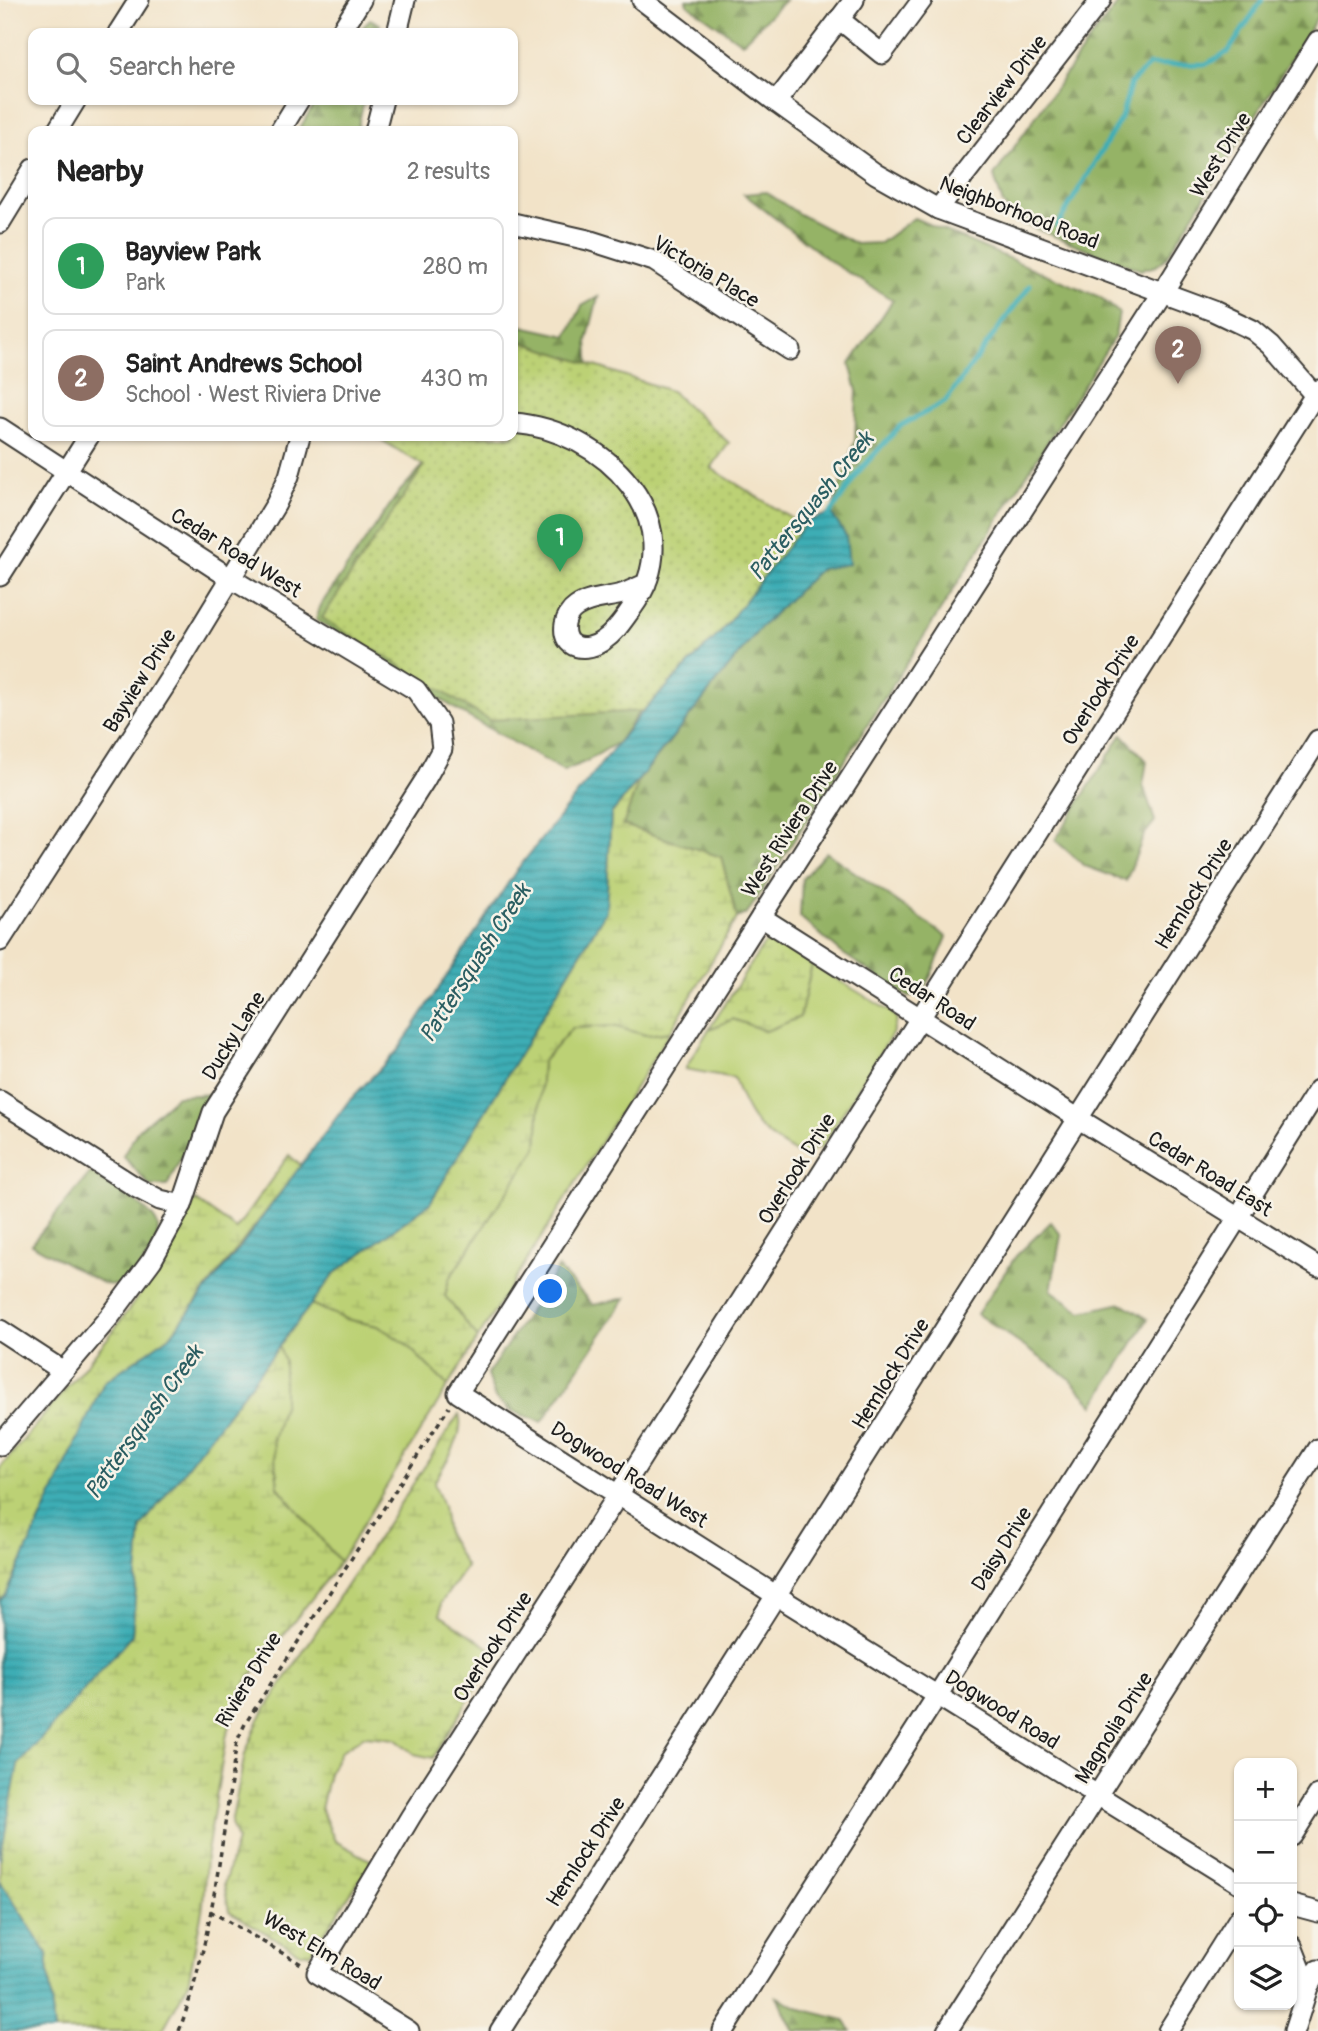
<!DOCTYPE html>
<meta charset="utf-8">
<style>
body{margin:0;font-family:Pangolin,sans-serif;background:#f6f6f6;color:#222}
.controls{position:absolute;right:21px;bottom:21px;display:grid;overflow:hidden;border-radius:14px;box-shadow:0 2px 5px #0004}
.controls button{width:63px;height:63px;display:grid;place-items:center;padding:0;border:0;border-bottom:2px solid #e0e0e0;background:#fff;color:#222;font:35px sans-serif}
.you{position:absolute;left:551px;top:1292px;width:24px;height:24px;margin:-18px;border:5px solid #fff;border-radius:50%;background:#1a73e8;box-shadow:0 0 0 10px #1a73e833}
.badge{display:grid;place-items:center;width:46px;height:46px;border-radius:50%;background:#d1495b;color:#fff;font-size:23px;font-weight:700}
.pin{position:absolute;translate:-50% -58px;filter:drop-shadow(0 2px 4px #0008)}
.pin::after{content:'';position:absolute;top:37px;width:24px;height:21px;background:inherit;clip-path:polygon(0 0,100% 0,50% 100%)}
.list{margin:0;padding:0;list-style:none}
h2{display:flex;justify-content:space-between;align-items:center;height:91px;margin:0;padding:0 28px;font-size:30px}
h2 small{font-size:23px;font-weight:400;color:#767676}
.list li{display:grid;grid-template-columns:46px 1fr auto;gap:21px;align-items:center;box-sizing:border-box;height:98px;margin:0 14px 14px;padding:0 14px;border:2px solid #e0e0e0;border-radius:14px}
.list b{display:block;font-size:26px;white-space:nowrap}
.list p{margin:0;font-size:23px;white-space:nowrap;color:#767676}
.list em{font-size:23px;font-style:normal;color:#767676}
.icon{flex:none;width:38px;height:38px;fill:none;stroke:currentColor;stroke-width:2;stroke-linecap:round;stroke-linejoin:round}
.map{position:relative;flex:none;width:1318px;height:2031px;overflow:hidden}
.search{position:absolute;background:#fff;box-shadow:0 2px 5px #0004;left:28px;top:28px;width:490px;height:77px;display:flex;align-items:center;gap:18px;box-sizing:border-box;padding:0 24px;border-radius:14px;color:#767676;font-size:26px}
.panel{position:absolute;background:#fff;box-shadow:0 2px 5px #0004;left:28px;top:126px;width:490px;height:315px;border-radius:14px}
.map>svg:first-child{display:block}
.grass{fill:#bcd175;stroke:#6c7648;stroke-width:2}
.forest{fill:url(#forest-firs);stroke:#586841;stroke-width:2}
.wetland{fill:url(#wetland-marsh);stroke:#6c7648;stroke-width:2}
.park{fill:url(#park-dots);stroke:#6c7648;stroke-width:2}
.water{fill:url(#water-rules);stroke:#2c6468;stroke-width:2}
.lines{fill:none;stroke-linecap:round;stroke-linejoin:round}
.stream{stroke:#3cadb5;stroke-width:5}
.minor-casing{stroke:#3c3a36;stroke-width:23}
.path{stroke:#3c3a36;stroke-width:3.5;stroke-dasharray:5 5;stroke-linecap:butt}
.minor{stroke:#fff;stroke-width:19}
.labels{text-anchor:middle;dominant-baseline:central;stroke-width:5;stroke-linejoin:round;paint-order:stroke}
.street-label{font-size:21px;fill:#1c1c1c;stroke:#f7f3e8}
.water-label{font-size:23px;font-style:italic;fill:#2a5d61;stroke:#f7f3e8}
</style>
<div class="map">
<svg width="1318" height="2031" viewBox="0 0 1318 2031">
<defs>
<pattern id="forest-firs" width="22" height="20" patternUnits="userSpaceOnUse" patternTransform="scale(1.75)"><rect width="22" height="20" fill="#95b366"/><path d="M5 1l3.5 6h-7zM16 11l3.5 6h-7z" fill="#799153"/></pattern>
<pattern id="wetland-marsh" width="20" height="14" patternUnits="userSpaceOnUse" patternTransform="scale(1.75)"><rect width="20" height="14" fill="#bcd175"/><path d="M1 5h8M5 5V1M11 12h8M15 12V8" fill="none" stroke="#a1b365"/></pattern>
<pattern id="park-dots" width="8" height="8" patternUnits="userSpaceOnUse" patternTransform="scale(1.75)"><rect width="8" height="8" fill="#bcd175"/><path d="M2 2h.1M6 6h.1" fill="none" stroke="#a1b365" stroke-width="1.8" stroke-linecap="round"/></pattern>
<pattern id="water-rules" width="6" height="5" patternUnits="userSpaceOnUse" patternTransform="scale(1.75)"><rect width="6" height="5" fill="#3cadb5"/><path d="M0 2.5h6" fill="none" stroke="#328c92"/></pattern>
</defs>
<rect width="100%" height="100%" fill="#f7f3e8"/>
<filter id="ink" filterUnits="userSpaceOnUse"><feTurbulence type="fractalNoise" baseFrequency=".0143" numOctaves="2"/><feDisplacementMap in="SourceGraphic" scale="14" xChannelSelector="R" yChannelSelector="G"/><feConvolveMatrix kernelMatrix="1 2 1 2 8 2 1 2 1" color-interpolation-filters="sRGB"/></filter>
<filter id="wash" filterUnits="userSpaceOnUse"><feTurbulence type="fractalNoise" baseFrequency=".00686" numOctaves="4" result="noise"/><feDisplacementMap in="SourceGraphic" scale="28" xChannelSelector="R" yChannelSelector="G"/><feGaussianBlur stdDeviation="1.57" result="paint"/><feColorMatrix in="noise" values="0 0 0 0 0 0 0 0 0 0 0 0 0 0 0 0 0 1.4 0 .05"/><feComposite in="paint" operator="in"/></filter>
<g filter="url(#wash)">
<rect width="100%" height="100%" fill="#f2e3c8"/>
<g class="grass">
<path d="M 812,964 L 891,1012 L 897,1019 L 892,1034 L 821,1148 L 800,1155 C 761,1134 748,1121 734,1078 L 685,1069 L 709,1029 L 733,1019 L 766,1031 L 800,1017 Z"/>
<polygon points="613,1026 646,1035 670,1032 478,1338 445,1296 449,1279 537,1147 542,1062 572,1028"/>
<polygon points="311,1304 346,1319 378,1326 405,1343 448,1386 340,1562 278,1487 273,1440 284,1401 284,1361 279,1347"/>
</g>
<g class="forest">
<polygon points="686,0 785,0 742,43 687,4"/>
<polygon points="1121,0 1318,0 1318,16 1167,257 1156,266 1141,270 1020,223 1003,204 994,176 1091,38"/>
<polygon points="370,19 380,24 379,33 358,33"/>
<polygon points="317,100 364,100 357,131 298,131"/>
<polygon points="766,192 799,214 856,244 880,243 914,218 1100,297 1119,313 1115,336 747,914 737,918 721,857 623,825 639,780 760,628 820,569 846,536 831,513 855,440 857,391 850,364 893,300 834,264 744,194"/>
<polygon points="598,297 587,341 589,371 712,456 713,478 657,686 618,742 587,761 564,771 465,715 316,620 320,606 399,492 429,459 528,597 513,363 513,324 567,336 582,306"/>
<polygon points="1122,734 1147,761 1143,785 1155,821 1144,835 1126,881 1085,866 1055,840"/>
<polygon points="826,852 947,937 925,989 909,997 842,953 800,917 802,879"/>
<polygon points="213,1094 167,1186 150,1186 123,1156 138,1130 177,1096"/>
<path d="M 91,1172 C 106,1183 158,1211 158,1228 C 159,1248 136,1271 126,1286 L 104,1284 L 31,1244 Z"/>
<polygon points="1051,1222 1061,1235 1051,1290 1082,1312 1122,1303 1148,1319 1094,1405 1068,1377 977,1314 1016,1256"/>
<polygon points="558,1268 593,1305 626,1298 542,1422 509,1410 495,1398 487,1375"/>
<polygon points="777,1997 804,2010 845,2020 851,2031 794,2031"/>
</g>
<g class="wetland">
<polygon points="639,780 623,825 721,857 737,918 670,1032 646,1035 613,1026 572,1028 542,1062 537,1147 449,1279 445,1296 478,1338 448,1386 405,1343 378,1326 346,1319 311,1304 335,1273 430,1203 606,911 611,814"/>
<polygon points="775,940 812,964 800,1017 766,1031 733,1019 709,1029 764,944"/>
<polygon points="289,1155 301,1166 169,1337 104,1382 6,1595 0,1601 0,1468 108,1338 170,1253 195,1200 236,1229"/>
<polygon points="279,1347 284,1361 284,1401 273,1440 278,1487 340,1562 243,1687 226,1738 206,1858 203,1905 188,1984 162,2031 54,2031 47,1953 0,1881 0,1860 17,1765 132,1635 141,1527"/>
<path d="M 459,1414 C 466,1436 444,1464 434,1483 L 443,1506 L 447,1534 L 466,1567 L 441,1603 L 440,1615 L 497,1653 L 433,1758 L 414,1754 L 395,1739 L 365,1736 L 341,1751 L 329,1773 L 321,1809 L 335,1841 L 372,1861 L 311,1953 L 300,1953 L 229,1911 L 224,1884 L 237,1840 L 231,1824 L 245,1754 L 259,1719 Z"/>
</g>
<polygon class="park" points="513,339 671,391 729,443 711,468 804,526 720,633 643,711 489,720 322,618 424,466 375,436 513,436"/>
<g class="water">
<polygon points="831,513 846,536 849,564 820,569 760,628 611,814 606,911 430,1203 335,1273 141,1527 132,1635 18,1765 0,1860 0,1601 6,1595 104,1382 169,1337 238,1250 348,1102 398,1050 516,871 643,711 720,633 807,521"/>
<polygon points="0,1881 47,1953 54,2031 0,2031"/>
</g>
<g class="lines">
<g class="stream">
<polyline points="1057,226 1121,118 1131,83 1149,65 1206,64 1228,52 1262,0"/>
<polyline points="828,517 860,470 900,426 945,402 1030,285"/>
</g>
</g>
</g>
<g filter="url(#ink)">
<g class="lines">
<defs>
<g id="minor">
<polyline points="642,0 776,102 876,174 938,209 1213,311 1253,330 1271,345 1318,399"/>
<polyline points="839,19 882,54 922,0"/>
<polyline points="118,33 139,0"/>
<polyline points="340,33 361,0"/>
<polyline points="397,33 405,0"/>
<polyline points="776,102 854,0"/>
<polyline points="57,131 76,100"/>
<polyline points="280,131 299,100"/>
<polyline points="375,131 383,100"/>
<polyline points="938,209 1101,0"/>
<polyline points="0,223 33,169"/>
<polyline points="513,223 588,240 654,261 790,350"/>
<path d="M 513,423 C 602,429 696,521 632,608 C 623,620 616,632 604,640 C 587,653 561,650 565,624 C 566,618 570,611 576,607 C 589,598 607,598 622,594 C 630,591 638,587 646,584"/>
<polyline points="0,428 230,578 416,690 439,723 442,749 425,780 213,1112 182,1205 152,1260 111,1315 0,1445"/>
<polyline points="0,576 89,436"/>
<polyline points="761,917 1079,1119 1318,1267"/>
<polyline points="0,941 170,678 276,504 289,476 300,436"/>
<polyline points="0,1101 137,1188 160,1200 182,1205"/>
<polyline points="0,1330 63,1371"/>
<polyline points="1292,1836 1318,1795"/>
<polyline points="1239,1883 777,1596 458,1393 761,917 1163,292 1318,41"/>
<polyline points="1292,1905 1318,1912"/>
<polyline points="1292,1946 1308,1987"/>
<polyline points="409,2031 317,1973 411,1816 618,1495 1318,390"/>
<polyline points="500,2031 1318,740"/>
<polyline points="723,2031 937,1696 1318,1090"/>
<polyline points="947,2031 1318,1449"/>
<polyline points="1168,2031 1239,1918"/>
<polyline points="1294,2031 1308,1987 1318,1970"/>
</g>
</defs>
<use href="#minor" class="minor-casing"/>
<g class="path">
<polyline points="210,1911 303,1965"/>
<path d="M 179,2031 C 213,1939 222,1838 237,1741 L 245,1724 L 449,1407"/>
</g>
<use href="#minor" class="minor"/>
</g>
</g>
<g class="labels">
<g class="street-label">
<text transform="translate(1002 90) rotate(-52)">Clearview Drive</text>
<text transform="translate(1221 155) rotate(-58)">West Drive</text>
<text transform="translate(1019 213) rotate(21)">Neighborhood Road</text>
<text transform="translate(706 272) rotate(31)">Victoria Place</text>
<text transform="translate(236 553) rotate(32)">Cedar Road West</text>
<text transform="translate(140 681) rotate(-58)">Bayview Drive</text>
<text transform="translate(1101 690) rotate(-58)">Overlook Drive</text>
<text transform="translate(790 829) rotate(-57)">West Riviera Drive</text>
<text transform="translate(1194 894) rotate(-58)">Hemlock Drive</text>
<text transform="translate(932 999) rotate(33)">Cedar Road</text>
<text transform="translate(234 1036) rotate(-58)">Ducky Lane</text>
<text transform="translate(797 1169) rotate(-58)">Overlook Drive</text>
<text transform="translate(1210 1174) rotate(32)">Cedar Road East</text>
<text transform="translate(891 1374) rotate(-58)">Hemlock Drive</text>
<text transform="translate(629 1475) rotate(32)">Dogwood Road West</text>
<text transform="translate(1002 1549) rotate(-58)">Daisy Drive</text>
<text transform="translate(493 1647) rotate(-57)">Overlook Drive</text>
<text transform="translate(249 1680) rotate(-59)">Riviera Drive</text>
<text transform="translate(1002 1710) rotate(32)">Dogwood Road</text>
<text transform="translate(1114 1728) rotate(-58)">Magnolia Drive</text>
<text transform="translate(586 1852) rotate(-57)">Hemlock Drive</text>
<text transform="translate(322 1951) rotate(31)">West Elm Road</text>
</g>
<g class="water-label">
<text transform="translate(811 506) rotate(-51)">Pattersquash Creek</text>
<text transform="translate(475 963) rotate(-57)">Pattersquash Creek</text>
<text transform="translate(144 1422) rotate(-54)">Pattersquash Creek</text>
</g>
</g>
</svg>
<div class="controls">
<button>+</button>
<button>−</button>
<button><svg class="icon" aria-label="locate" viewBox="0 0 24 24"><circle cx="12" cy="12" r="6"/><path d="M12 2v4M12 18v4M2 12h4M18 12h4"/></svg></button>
<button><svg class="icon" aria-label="layers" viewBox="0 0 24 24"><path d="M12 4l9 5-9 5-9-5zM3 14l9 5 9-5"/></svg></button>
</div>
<div class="you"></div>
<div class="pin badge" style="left:560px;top:572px;background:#2e9e5b">1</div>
<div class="pin badge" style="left:1178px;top:384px;background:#8d6e63">2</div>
<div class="search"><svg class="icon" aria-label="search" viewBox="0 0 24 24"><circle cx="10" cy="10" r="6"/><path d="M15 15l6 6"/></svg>Search here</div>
<section class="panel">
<h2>Nearby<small>2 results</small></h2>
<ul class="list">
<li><span class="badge" style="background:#2e9e5b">1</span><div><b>Bayview Park</b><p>Park</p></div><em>280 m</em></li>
<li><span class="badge" style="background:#8d6e63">2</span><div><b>Saint Andrews School</b><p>School · West Riviera Drive</p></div><em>430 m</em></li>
</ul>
</section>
</div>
